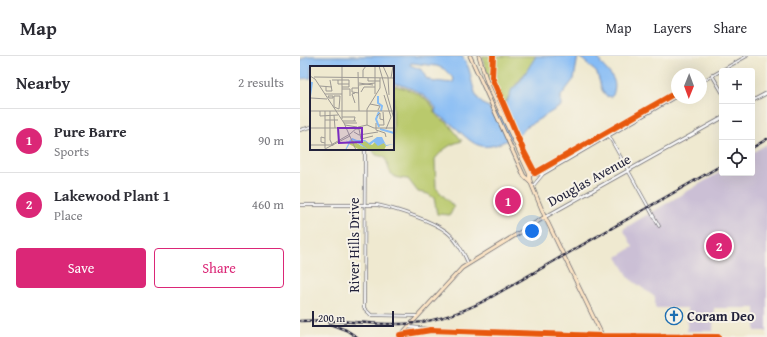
<!DOCTYPE html>
<meta charset="utf-8">
<style>
body{margin:0;font-family:"Gentium Book Plus",serif;background:#f7f7f7;color:#2b2b33}
.controls{position:absolute;right:12px;top:12px;display:grid;overflow:hidden;border-radius:4px;box-shadow:0 4px 16px #0002}
.controls button{width:36px;height:36px;display:grid;place-items:center;padding:0;border:0;border-bottom:1px solid #e1e1e2;background:#fff;color:#2b2b33;font:20px sans-serif}
.compass{position:absolute;left:371px;top:12px;width:36px;height:36px;border-radius:50%;background:#fff;box-shadow:0 4px 16px #0002;rotate:181deg}
.scale{position:absolute;left:12px;bottom:10px;width:82px;box-sizing:border-box;padding-left:4px;border:2px solid #22223b;border-top:0;font-size:11px;line-height:14px;white-space:nowrap;color:#22223b;-webkit-text-stroke:3px #f7f3e8;paint-order:stroke}
.you{position:absolute;left:232px;top:175px;width:14px;height:14px;margin:-10px;border:3px solid #fff;border-radius:50%;background:#1a73e8;box-shadow:0 0 0 6px #1a73e833}
.badge{display:grid;place-items:center;width:26px;height:26px;border-radius:50%;background:#db2777;color:#fff;font-size:13px;font-weight:700}
.pin{position:absolute;translate:-50% -50%;border:2px solid #fff;box-shadow:0 1px 4px #0006}
.list{margin:0;padding:0;list-style:none}
h2{display:flex;justify-content:space-between;align-items:center;height:52px;margin:0;padding:0 16px;font-size:17px}
h2 small{font-size:13px;font-weight:400;color:#7c7c81}
.list li{display:grid;grid-template-columns:26px 1fr auto;gap:12px;align-items:center;box-sizing:border-box;height:64px;padding:0 16px;border-top:1px solid #e1e1e2}
.list b{display:block;font-size:15px;white-space:nowrap}
.list p{margin:0;font-size:13px;white-space:nowrap;color:#7c7c81}
.list em{font-size:13px;font-style:normal;color:#7c7c81}
.actions{display:flex;gap:8px;padding:12px 16px}
.actions a{flex:1;padding:9px 0;border:1px solid #db2777;border-radius:4px;text-align:center;font-size:14px;color:#db2777}
.actions .main{background:#db2777;color:#fff}
.icon{flex:none;width:22px;height:22px;fill:none;stroke:currentColor;stroke-width:2;stroke-linecap:round;stroke-linejoin:round}
.map{position:relative;flex:none;width:467px;height:281px;overflow:hidden}
header{display:flex;align-items:center;gap:24px;box-sizing:border-box;height:56px;padding:0 20px;background:#fff;border-bottom:1px solid #e1e1e2}
header strong{font-size:19px}
nav{display:flex;gap:22px;margin-inline-start:auto;font-size:14px}
main{display:flex}
aside{flex:1;background:#fff}
.map>svg:first-child{display:block}
.industrial{fill:#cbbfd5}
.green{fill:#b9c96c;stroke:#6e7654}
.water{fill:#86bcf5;stroke:#546f98;fill-rule:evenodd}
.lines{fill:none;stroke-linecap:round;stroke-linejoin:round}
.minor-casing{stroke:#6a686f;stroke-width:3.5}
.tertiary-casing{stroke:#6a686f;stroke-width:4}
.secondary-casing{stroke:#6a686f;stroke-width:4.5}
.minor{stroke:#fff;stroke-width:2}
.tertiary{stroke:#fff;stroke-width:2.5}
.secondary{stroke:#fde5c5;stroke-width:3}
.rail-casing{stroke:#22223b;stroke-width:2.5}
.rail{stroke:#f7f3e8;stroke-width:1;stroke-dasharray:3;stroke-linecap:butt}
.cycleway-casing{stroke:#f7f3e8;stroke-width:8}
.cycleway{stroke:#e8590c;stroke-width:6}
.labels{text-anchor:middle;dominant-baseline:central;stroke-width:4;stroke-linejoin:round;paint-order:stroke}
.street-label{font-size:14px;fill:#22223b;stroke:#f7f3e8}
.poi-label{font-size:14px;font-weight:bold;fill:#22223b;stroke:#f7f3e8;text-anchor:start}
.inset-river{fill:none;stroke:#86bcf5;stroke-width:2}
.inset-road{fill:none;stroke:#9d9994;stroke-width:1}
.view{fill:#7b2cbf;fill-opacity:0.15;stroke:#7b2cbf;stroke-width:2}
.inset-edge{fill:none;stroke:#22223b;stroke-width:2}
</style>
<header>
<strong>Map</strong>
<nav><a>Map</a><a>Layers</a><a>Share</a></nav>
</header>
<main>
<aside>
<h2>Nearby<small>2 results</small></h2>
<ul class="list">
<li><span class="badge">1</span><div><b>Pure Barre</b><p>Sports</p></div><em>90 m</em></li>
<li><span class="badge">2</span><div><b>Lakewood Plant 1</b><p>Place</p></div><em>460 m</em></li>
</ul>
<div class="actions"><a class="main">Save</a><a>Share</a></div>
</aside>
<div class="map">
<svg width="467" height="281" viewBox="0 0 467 281">
<rect width="100%" height="100%" fill="#f7f3e8"/>
<filter id="ink" filterUnits="userSpaceOnUse"><feTurbulence type="fractalNoise" baseFrequency=".025" numOctaves="2"/><feDisplacementMap in="SourceGraphic" scale="8" xChannelSelector="R" yChannelSelector="G"/><feConvolveMatrix kernelMatrix="1 2 1 2 8 2 1 2 1" color-interpolation-filters="sRGB"/></filter>
<filter id="wash" filterUnits="userSpaceOnUse"><feTurbulence type="fractalNoise" baseFrequency=".012" numOctaves="4" result="noise"/><feDisplacementMap in="SourceGraphic" scale="16" xChannelSelector="R" yChannelSelector="G"/><feGaussianBlur stdDeviation="0.9" result="paint"/><feColorMatrix in="noise" values="0 0 0 0 0 0 0 0 0 0 0 0 0 0 0 0 0 1.4 0 .05"/><feComposite in="paint" operator="in"/></filter>
<g filter="url(#wash)">
<rect width="100%" height="100%" fill="#efe9d0"/>
<polygon class="industrial" points="467,88 467,275 455,275 455,252 414,252 413,275 387,275 387,252 355,252 355,241 330,223 317,201 333,191 323,173 422,115 422,117 452,117 452,97"/>
<g class="green">
<path d="M 182,0 L 236,0 C 228,17 213,28 206,46 L 200,49 L 189,25 Z"/>
<path d="M 93,29 C 109,33 124,38 134,52 L 134,56 L 139,62 L 148,67 L 162,85 C 150,88 143,93 135,103 L 136,132 L 154,151 L 150,159 L 137,158 L 134,142 L 128,138 L 118,136 L 108,123 C 87,122 91,116 85,101 L 76,99 L 72,93 L 93,93 Z"/>
</g>
<g class="water">
<path d="M 7,0 L 162,0 C 165,5 169,11 170,17 C 173,30 175,47 189,51 L 192,58 L 201,56 L 204,53 L 212,33 L 219,27 L 236,0 L 278,0 L 274,23 L 261,40 L 261,50 L 226,71 C 224,77 214,80 209,83 C 178,100 172,85 150,67 C 145,63 139,60 135,56 L 136,52 C 126,38 109,30 93,27 L 93,11 L 11,11 L 11,22 L 0,23 L 0,4 ZM 111,7 L 137,10 L 144,13 L 154,23 L 153,26 C 146,28 141,24 134,26 L 126,22 L 122,14 L 110,9 Z"/>
<path d="M 279,0 L 296,0 C 300,3 300,7 303,10 C 312,20 318,25 313,39 L 311,41 L 306,40 L 302,34 L 297,17 Z"/>
</g>
</g>
<g filter="url(#ink)">
<g class="lines">
<defs>
<g id="minor">
<polyline points="412,19 422,36"/>
<polyline points="401,26 447,0"/>
<polyline points="0,74 11,71"/>
<polyline points="309,80 359,170"/>
<polyline points="65,93 64,252 71,259 117,260"/>
<polyline points="229,117 234,119 242,118"/>
<polyline points="233,130 243,118 377,40"/>
<path d="M 0,149 L 77,149 C 96,153 133,165 147,176 C 156,183 164,197 168,207"/>
</g>
<g id="tertiary">
<polyline points="452,45 467,37"/>
<polyline points="245,161 422,62"/>
<polyline points="108,271 128,273"/>
<polyline points="101,279 131,274 302,280 418,281"/>
</g>
<g id="secondary">
<polyline points="170,0 214,98 224,120 230,125"/>
<polyline points="179,0 187,26 229,117 230,125 245,161 303,281"/>
<polyline points="99,281 162,212 245,161"/>
</g>
</defs>
<use href="#minor" class="minor-casing"/>
<use href="#tertiary" class="tertiary-casing"/>
<use href="#secondary" class="secondary-casing"/>
<use href="#minor" class="minor"/>
<use href="#tertiary" class="tertiary"/>
<use href="#secondary" class="secondary"/>
<defs>
<g id="rail">
<polyline points="452,92 467,83"/>
<path d="M 0,265 C 34,262 68,269 101,268 C 132,267 159,258 186,244 L 422,109"/>
<polyline points="30,268 46,274 57,281"/>
</g>
</defs>
<use href="#rail" class="rail-casing"/>
<use href="#rail" class="rail"/>
<defs>
<g id="cycleway">
<polyline points="193,0 192,21 194,26 224,96 235,117 377,36"/>
<polyline points="100,279 131,274 302,280 418,281"/>
</g>
</defs>
<use href="#cycleway" class="cycleway-casing"/>
<use href="#cycleway" class="cycleway"/>
</g>
</g>
<defs>
<symbol id="church-ring" viewBox="-11 -11 22 22"><circle r="9.5" fill="#f7f3e8" stroke="#1f6fb2" stroke-width="1.5"/><path d="M-1.2-6h2.4v3.5h3.3v2.4h-3.3V6h-2.4V-.1h-3.3v-2.4h3.3Z" fill="#1f6fb2"/></symbol>
</defs>
<g fill-rule="evenodd">
<use href="#church-ring" x="364" y="250" width="20" height="20"/>
</g>
<g class="labels">
<g class="street-label">
<text transform="translate(289 124) rotate(-29)">Douglas Avenue</text>
<text transform="translate(54 189) rotate(-90)">River Hills Drive</text>
</g>
<g class="poi-label">
<text x="387" y="260">Coram Deo</text>
</g>
</g>
<g transform="translate(10 10)">
<rect width="84" height="84" fill="#efe9d0"/>
<path d="M 70,71 L 76,80 L 74,84 L 50,84 L 39,78 L 42,74 L 53,81 L 50,77 L 55,75 L 62,79 Z" fill="#b9c96c"/>
<path d="M 67,71 L 72,71 L 76,79 L 84,78 L 76,80 L 74,77 L 68,80 L 64,76 L 60,79 L 55,75 L 50,77 L 59,84 L 42,74 L 36,84 L 35,84 L 38,78 L 36,74 L 38,76 L 42,72 L 47,74 L 55,74 L 59,77 Z" fill="#86bcf5"/>
<path class="inset-river" d="M 0,30 L 2,16M 68,30 L 68,37 L 72,40 L 71,45M 69,46 L 66,53 L 69,61M 70,63 L 84,67"/>
<path class="inset-road" d="M 32,0 L 32,53M 65,0 L 65,28M 69,0 L 84,53M 73,0 L 78,11 L 79,29M 48,6 L 49,45M 0,10 L 5,13 L 34,57 L 46,84M 4,11 L 84,12M 53,12 L 53,4 L 56,0M 58,12 L 58,15 L 70,15M 81,12 L 83,0M 22,14 L 39,14M 28,14 L 28,18 L 39,18M 49,17 L 63,19M 49,19 L 65,17M 10,20 L 22,21M 16,21 L 16,25 L 22,25 L 20,14M 32,21 L 39,21 L 39,14M 48,22 L 42,22 L 42,26 L 49,27M 32,23 L 40,23 L 40,30M 51,26 L 54,21 L 65,21M 45,27 L 42,28 L 45,37M 15,28 L 32,28M 74,29 L 81,51 L 76,63M 18,30 L 23,30 L 23,32 L 19,32 ZM 24,30 L 24,41 L 29,43 L 30,30 L 24,30M 1,32 L 17,33M 60,38 L 70,40 L 68,44M 0,45 L 84,45M 10,45 L 10,50 L 28,49M 15,45 L 15,82M 20,45 L 20,74 L 23,80M 24,49 L 25,62M 67,50 L 70,47 L 70,53 L 74,54M 32,51 L 45,51 L 44,55M 15,54 L 28,54M 33,55 L 46,55M 34,57 L 47,57M 66,57 L 66,64 L 75,67 L 76,71M 35,59 L 47,61M 57,59 L 57,43 L 70,22 L 70,12M 69,59 L 74,59 L 73,46M 0,62 L 46,62M 46,63 L 49,63 L 51,73 L 63,70M 44,66 L 49,69 L 68,66M 40,68 L 48,61 L 57,59 L 64,62 L 84,62M 15,72 L 11,71 L 11,76 L 15,77M 0,79 L 21,79 L 40,68M 13,84 L 40,70"/>
<path class="view" d="M 28,62 L 52,62 L 52,76 L 29,77 Z"/>
<rect width="84" height="84" class="inset-edge"/>
</g>
</svg>
<div class="controls">
<button>+</button>
<button>−</button>
<button><svg class="icon" aria-label="locate" viewBox="0 0 24 24"><circle cx="12" cy="12" r="6"/><path d="M12 2v4M12 18v4M2 12h4M18 12h4"/></svg></button>
</div>
<svg class="compass" viewBox="-18 -18 36 36"><path d="M0-13l5 13h-10z" fill="#e53935"/><path d="M0 13l5-13h-10z" fill="#7c7c81"/></svg>
<div class="scale">200 m</div>
<div class="you"></div>
<div class="pin badge" style="left:208px;top:145px">1</div>
<div class="pin badge" style="left:419px;top:190px">2</div>
</div>
</main>
